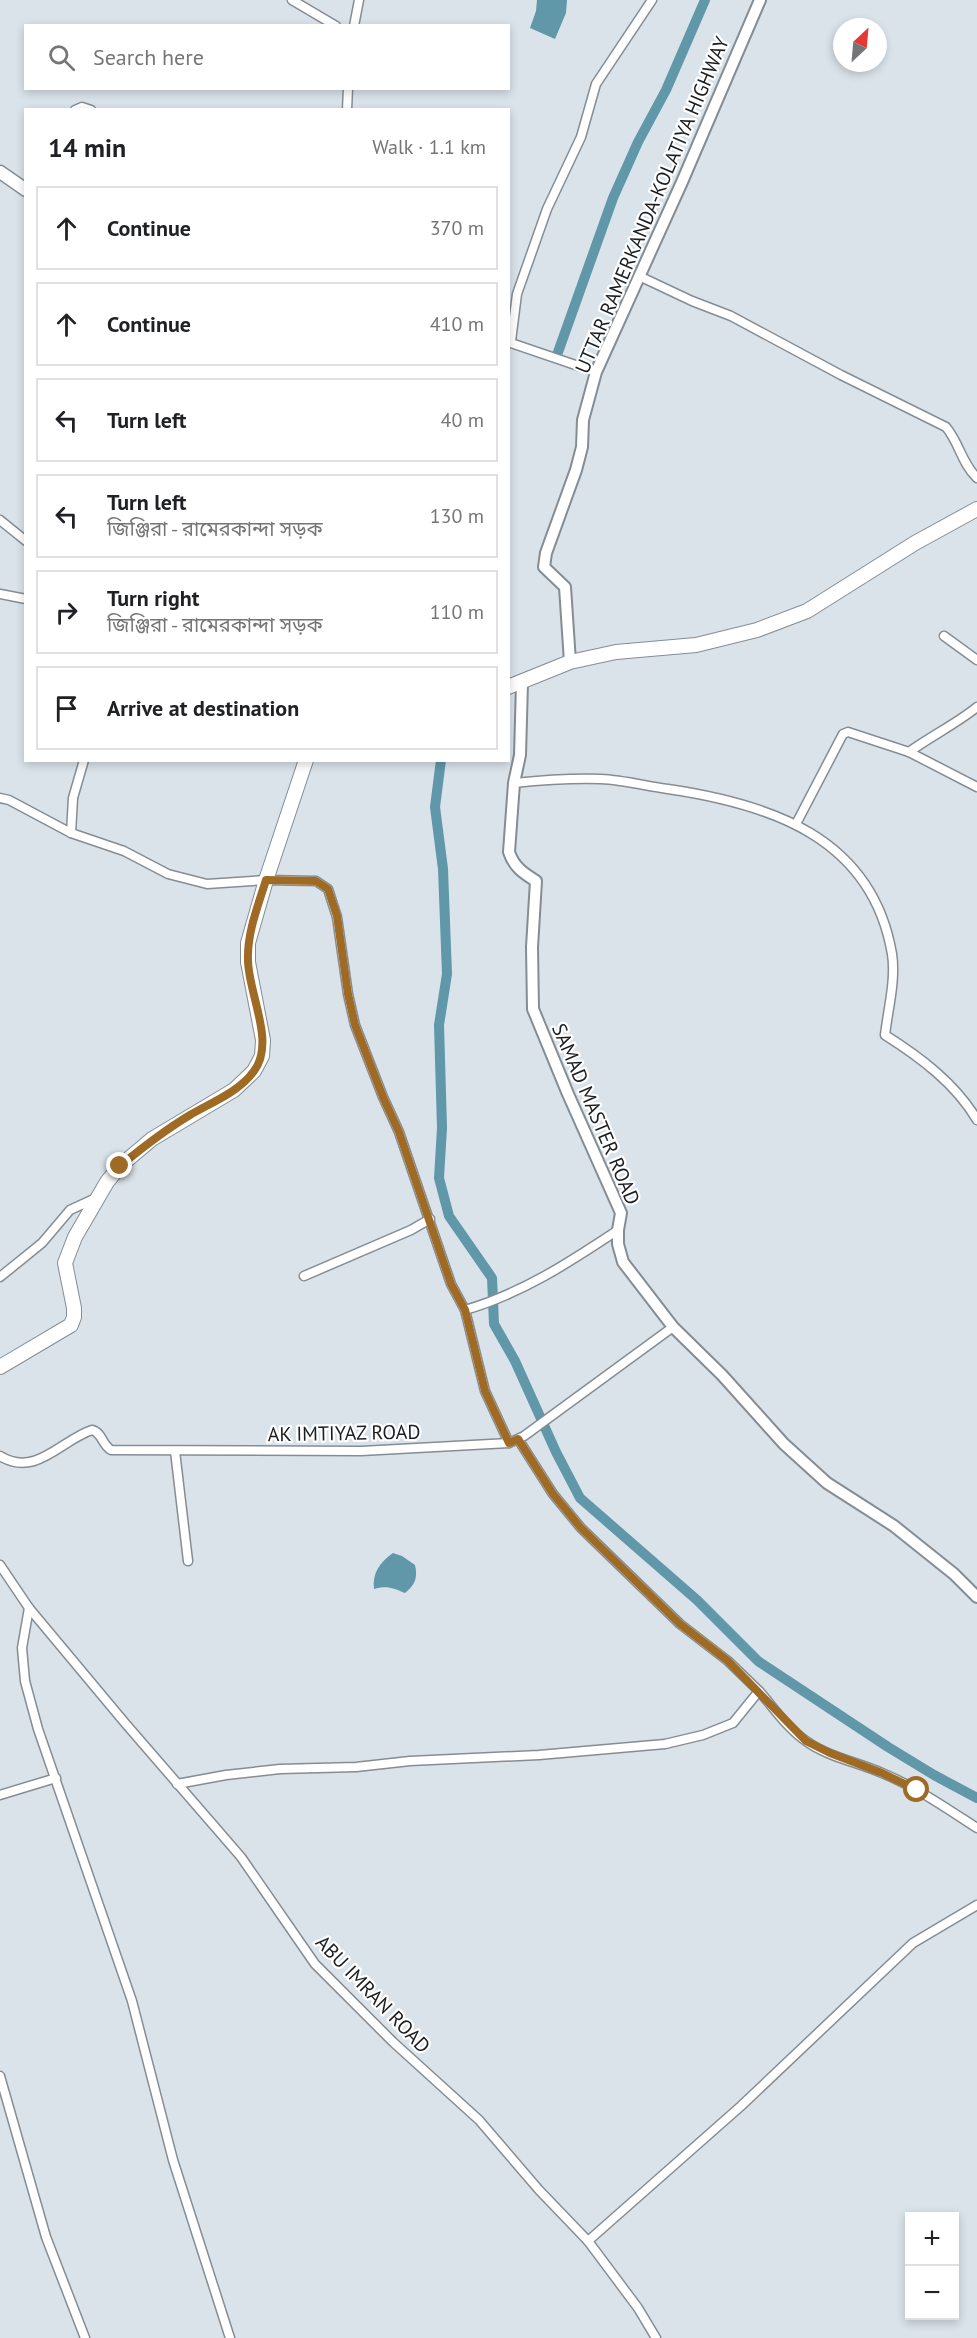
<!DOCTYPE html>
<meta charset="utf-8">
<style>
body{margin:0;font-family:"PT Sans","Noto Sans Bengali",sans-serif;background:#f6f6f6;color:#202124}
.controls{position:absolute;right:18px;bottom:18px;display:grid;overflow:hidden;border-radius:0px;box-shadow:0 3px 9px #0003}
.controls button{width:54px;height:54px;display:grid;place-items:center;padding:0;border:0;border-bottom:2px solid #e0e0e0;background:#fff;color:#202124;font:30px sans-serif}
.compass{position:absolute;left:833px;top:18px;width:54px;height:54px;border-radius:50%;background:#fff;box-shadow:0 3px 9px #0003;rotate:26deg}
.stop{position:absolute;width:18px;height:18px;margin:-14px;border:4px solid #9f6a23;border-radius:50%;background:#fff}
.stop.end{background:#9f6a23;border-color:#fff;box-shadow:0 2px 6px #0008}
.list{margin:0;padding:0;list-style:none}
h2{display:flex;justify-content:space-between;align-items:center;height:78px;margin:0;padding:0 24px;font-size:26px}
h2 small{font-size:20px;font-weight:400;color:#757577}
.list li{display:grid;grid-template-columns:39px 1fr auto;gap:18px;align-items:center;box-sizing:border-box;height:84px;margin:0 12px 12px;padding:0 12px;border:2px solid #e0e0e0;border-radius:0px}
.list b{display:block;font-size:22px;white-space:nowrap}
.list p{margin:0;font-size:20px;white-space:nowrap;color:#757577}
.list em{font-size:20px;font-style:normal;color:#757577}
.icon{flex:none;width:33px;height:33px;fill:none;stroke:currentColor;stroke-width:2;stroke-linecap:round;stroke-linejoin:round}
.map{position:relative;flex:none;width:977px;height:2338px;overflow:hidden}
.search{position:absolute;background:#fff;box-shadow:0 3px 9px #0003;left:24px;top:24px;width:486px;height:66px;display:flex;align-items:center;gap:15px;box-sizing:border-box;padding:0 21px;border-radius:0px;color:#757577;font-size:22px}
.panel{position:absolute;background:#fff;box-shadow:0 3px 9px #0003;left:24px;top:108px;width:486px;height:654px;border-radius:0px}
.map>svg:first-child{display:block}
.water{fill:#6097a9}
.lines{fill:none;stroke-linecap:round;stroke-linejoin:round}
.canal{stroke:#6097a9;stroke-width:10}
.minor-casing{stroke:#858d94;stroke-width:11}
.tertiary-casing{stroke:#858d94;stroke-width:14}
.secondary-casing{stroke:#858d94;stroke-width:15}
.primary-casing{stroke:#858d94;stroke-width:16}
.minor{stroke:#fff;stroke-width:8}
.tertiary{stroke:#fff;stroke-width:10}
.secondary{stroke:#fff;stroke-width:12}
.primary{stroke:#fff;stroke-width:14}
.route{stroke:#9f6a23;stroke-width:8}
.labels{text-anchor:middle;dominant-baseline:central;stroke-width:4.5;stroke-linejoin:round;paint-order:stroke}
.street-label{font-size:20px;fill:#1b1e21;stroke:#fff}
</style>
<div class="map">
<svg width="977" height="2338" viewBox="0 0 977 2338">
<rect width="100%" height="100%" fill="#dae3ea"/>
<g class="water">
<polygon points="537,0 567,0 566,13 555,39 530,28 536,11"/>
<path d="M 393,1553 L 402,1556 L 415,1565 C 418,1578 415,1585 405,1593 C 394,1588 386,1585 374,1589 C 372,1573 380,1562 393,1553 Z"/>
</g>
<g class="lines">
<g class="canal">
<polyline points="557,355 613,198 638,142 666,90 705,0"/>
<polyline points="441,760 435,807 443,869 447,974 439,1025 442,1128 439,1178 449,1216 492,1278 494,1324 515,1361 556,1452 580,1498 697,1600 758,1661 888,1747 934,1775 977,1798"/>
</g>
<defs>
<g id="minor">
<polyline points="292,0 336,26"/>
<polyline points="354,26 359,0"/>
<polyline points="75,110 82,107 91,110"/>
<polyline points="347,110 348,88"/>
<path d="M 639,276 L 692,301 L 731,316 L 841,375 L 946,427 C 960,444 961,462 977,478"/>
<polyline points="511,341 517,294 547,209 581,137 596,84 652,0"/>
<polyline points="508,342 596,372"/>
<polyline points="0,520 26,541"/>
<polyline points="0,594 26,599"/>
<polyline points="944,636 977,660"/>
<path d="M 909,752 C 931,736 956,724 977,707"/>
<path d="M 514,783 C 543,780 572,778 601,779 C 623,780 646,786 668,789 C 770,804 872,837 892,954 C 896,980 888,1009 885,1035 C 920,1057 956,1084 977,1120"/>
<polyline points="0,798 9,800 71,833 124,851 168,874 207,884 266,880 316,881 328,889 337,917 348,994 355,1025 383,1097 399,1132 451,1284 465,1310 485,1391 509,1443"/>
<polyline points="796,824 843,734 848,732 909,752 977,787"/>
<polyline points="71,833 73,798 84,760"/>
<polyline points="304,1276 411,1230 430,1219"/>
<polyline points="0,1277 42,1243 70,1210 96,1198"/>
<path d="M 465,1310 C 521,1294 570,1262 618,1230"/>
<polyline points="518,1439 553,1494 581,1528 680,1624 728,1661 759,1691"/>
<polyline points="175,1451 188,1561"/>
<path d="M 0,1456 C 36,1478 61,1440 92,1430 C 102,1432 102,1445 111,1450 L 361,1451 L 509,1443 L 524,1436 L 673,1327"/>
<polyline points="0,1565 29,1608 125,1723 241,1857 315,1964 393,2042 479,2120 539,2190 588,2241 638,2308 656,2338"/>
<polyline points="29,1608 22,1648 25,1681 38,1729 132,2001 173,2160 230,2338"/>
<path d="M 177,1784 L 226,1775 L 280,1769 L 356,1767 L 410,1761 L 539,1755 L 665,1744 L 703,1735 L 733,1723 L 759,1691 C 774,1708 787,1728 806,1741 C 828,1757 857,1762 882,1773 C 916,1787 946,1808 977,1828"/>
<polyline points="0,1795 56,1778"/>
<polyline points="0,2076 46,2237 85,2338"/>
<polyline points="588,2241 741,2106 913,1943 977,1905"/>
</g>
<g id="tertiary">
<polyline points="570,662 565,587 544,567 546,553 576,470 582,447 583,420 596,372 682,182 760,0"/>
<path d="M 522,683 L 520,755 L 514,783 L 509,852 C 514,867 523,873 536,881 L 532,947 L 533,1009 L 568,1094 L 621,1213 L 618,1230 L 618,1244 L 623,1262 L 673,1327 L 722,1375 L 784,1444 L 827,1483 L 894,1526 L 954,1574 L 977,1597"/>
</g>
<polyline id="secondary" points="0,172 26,190"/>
<g id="primary">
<polyline points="508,687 570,662 616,652 696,645 757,630 807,611 915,543 977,509"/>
<polyline points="0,1367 71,1325 74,1317 74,1308 65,1263 75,1237 107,1182 120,1166 152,1139 234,1090 254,1071 262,1056 263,1040 248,962 248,943 266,880 306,760"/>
</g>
</defs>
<use href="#minor" class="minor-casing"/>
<use href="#tertiary" class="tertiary-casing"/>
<use href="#secondary" class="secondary-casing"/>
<use href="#primary" class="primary-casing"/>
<use href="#minor" class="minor"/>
<use href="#tertiary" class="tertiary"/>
<use href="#secondary" class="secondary"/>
<use href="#primary" class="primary"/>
</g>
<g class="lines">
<path class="route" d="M 120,1166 C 143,1147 165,1130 190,1115 C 212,1102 239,1092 254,1071 C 276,1042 248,993 248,960 C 247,933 258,906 266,880 L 316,881 L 328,889 L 337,916 L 348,994 L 355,1025 L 383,1097 L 399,1132 L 451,1284 L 465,1310 L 485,1391 L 509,1443 L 518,1439 L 553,1494 L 581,1528 L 680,1624 L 728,1661 L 806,1741 L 830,1753 L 882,1773 L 917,1790"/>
</g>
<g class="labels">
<g class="street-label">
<text transform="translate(652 205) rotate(-67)">UTTAR RAMERKANDA-KOLATIYA HIGHWAY</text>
<text transform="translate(596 1114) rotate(67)">SAMAD MASTER ROAD</text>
<text transform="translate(344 1433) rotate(-1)">AK IMTIYAZ ROAD</text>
<text transform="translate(373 1994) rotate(46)">ABU IMRAN ROAD</text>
</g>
</g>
</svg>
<div class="controls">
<button>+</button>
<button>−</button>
</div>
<svg class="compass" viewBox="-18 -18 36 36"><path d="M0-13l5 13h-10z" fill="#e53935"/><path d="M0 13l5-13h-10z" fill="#757577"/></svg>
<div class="stop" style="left:917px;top:1790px"></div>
<div class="stop end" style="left:120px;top:1166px"></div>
<div class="search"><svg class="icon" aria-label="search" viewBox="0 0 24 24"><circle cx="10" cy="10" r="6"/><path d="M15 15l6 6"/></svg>Search here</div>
<section class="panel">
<h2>14 min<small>Walk · 1.1 km</small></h2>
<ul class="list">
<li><svg class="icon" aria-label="ahead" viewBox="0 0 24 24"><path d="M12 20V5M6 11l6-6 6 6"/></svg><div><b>Continue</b></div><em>370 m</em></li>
<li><svg class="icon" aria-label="ahead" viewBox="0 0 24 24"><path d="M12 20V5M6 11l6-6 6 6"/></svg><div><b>Continue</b></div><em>410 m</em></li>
<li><svg class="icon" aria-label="left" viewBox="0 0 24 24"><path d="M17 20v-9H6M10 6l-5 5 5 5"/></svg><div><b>Turn left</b></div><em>40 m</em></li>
<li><svg class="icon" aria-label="left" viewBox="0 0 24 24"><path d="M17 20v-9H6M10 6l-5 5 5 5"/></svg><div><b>Turn left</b><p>জিঞ্জিরা - রামেরকান্দা সড়ক</p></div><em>130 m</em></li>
<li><svg class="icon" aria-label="right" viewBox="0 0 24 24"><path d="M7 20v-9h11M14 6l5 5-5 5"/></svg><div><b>Turn right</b><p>জিঞ্জিরা - রামেরকান্দা সড়ক</p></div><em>110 m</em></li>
<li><svg class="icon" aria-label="arrive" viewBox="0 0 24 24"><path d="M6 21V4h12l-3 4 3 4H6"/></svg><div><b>Arrive at destination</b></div></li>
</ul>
</section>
</div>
